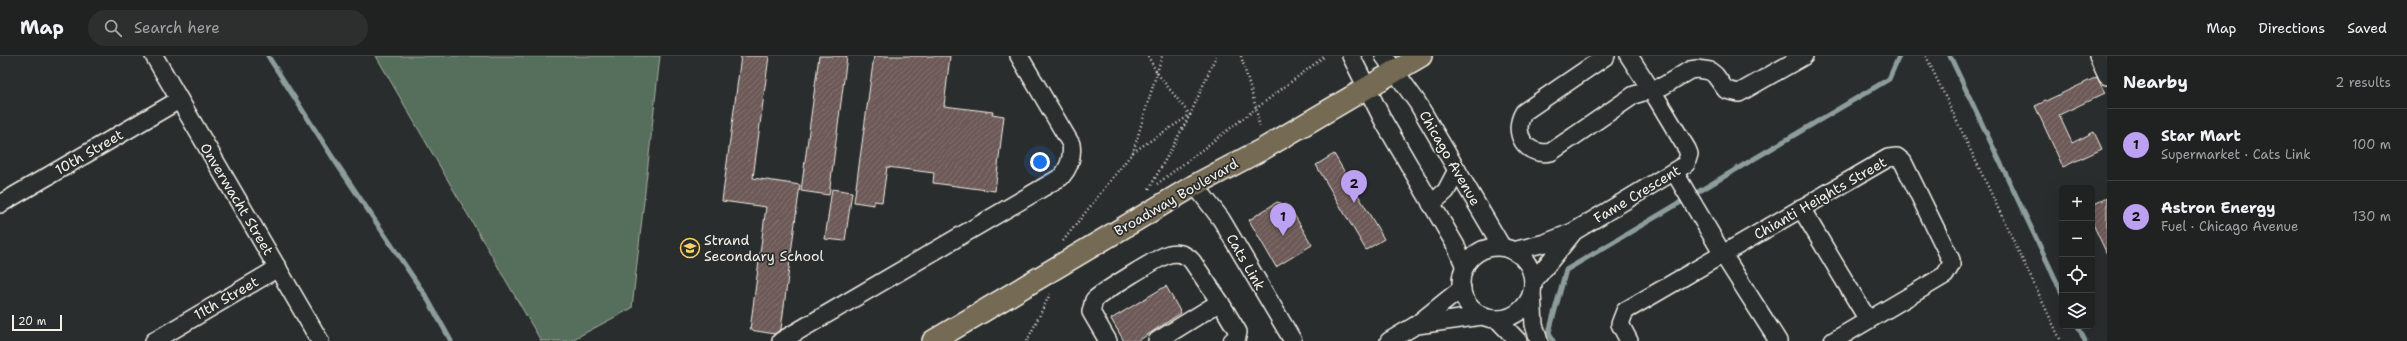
<!DOCTYPE html>
<meta charset="utf-8">
<style>
body{margin:0;font-family:"Shantell Sans",sans-serif;background:#2d2f2f;color:#f1f3f6}
.controls{position:absolute;right:12px;bottom:12px;display:grid;overflow:hidden;border-radius:6px;box-shadow:0 4px 16px #0002}
.controls button{width:36px;height:36px;display:grid;place-items:center;padding:0;border:0;border-bottom:1px solid #3d3f40;background:#202222;color:#f1f3f6;font:20px sans-serif}
.scale{position:absolute;left:12px;bottom:10px;width:50px;box-sizing:border-box;padding-left:4px;border:2px solid #f4f1e8;border-top:0;font-size:11px;line-height:14px;white-space:nowrap;color:#f4f1e8;-webkit-text-stroke:3px #2a2d2e;paint-order:stroke}
.you{position:absolute;left:1040px;top:106px;width:14px;height:14px;margin:-10px;border:3px solid #fff;border-radius:50%;background:#1a73e8;box-shadow:0 0 0 6px #1a73e833}
.badge{display:grid;place-items:center;width:26px;height:26px;border-radius:50%;background:#bca0f2;color:#111;font-size:13px;font-weight:700}
.pin{position:absolute;translate:-50% -33px;filter:drop-shadow(0 1px 2px #0008)}
.pin::after{content:'';position:absolute;top:21px;width:14px;height:12px;background:inherit;clip-path:polygon(0 0,100% 0,50% 100%)}
.list{margin:0;padding:0;list-style:none}
h2{display:flex;justify-content:space-between;align-items:center;height:52px;margin:0;padding:0 16px;font-size:17px}
h2 small{font-size:13px;font-weight:400;color:#a2a4a5}
.list li{display:grid;grid-template-columns:26px 1fr auto;gap:12px;align-items:center;box-sizing:border-box;height:72px;padding:0 16px;border-top:1px solid #3d3f40}
.list b{display:block;font-size:15px;white-space:nowrap}
.list p{margin:0;font-size:13px;white-space:nowrap;color:#a2a4a5}
.list em{font-size:13px;font-style:normal;color:#a2a4a5}
.icon{flex:none;width:22px;height:22px;fill:none;stroke:currentColor;stroke-width:2;stroke-linecap:round;stroke-linejoin:round}
.map{position:relative;flex:none;width:2107px;height:285px;overflow:hidden}
header{display:flex;align-items:center;gap:24px;box-sizing:border-box;height:56px;padding:0 20px;background:#202222;border-bottom:1px solid #3d3f40}
header strong{font-size:19px}
nav{display:flex;gap:22px;margin-inline-start:auto;font-size:14px}
.search{width:280px;height:36px;background:#2d2f2f;display:flex;align-items:center;gap:10px;box-sizing:border-box;padding:0 14px;border-radius:22px;color:#a2a4a5;font-size:15px}
main{display:flex}
aside{flex:1;background:#202222}
.map>svg:first-child{display:block}
.garden{fill:#566e5c;stroke:#a5b0a2}
.lines{fill:none;stroke-linecap:round;stroke-linejoin:round}
.stream{stroke:#8c9d9b;stroke-width:5}
.building{fill:url(#building-hatch);stroke:#f4f1e8}
.minor-casing{stroke:#f4f1e8;stroke-width:20}
.major-casing{stroke:#f4f1e8;stroke-width:24}
.path{stroke:#f4f1e8;stroke-width:2.5;stroke-dasharray:1 3;stroke-linecap:butt}
.minor{stroke:#2a2d2e;stroke-width:17}
.major{stroke:#746b52;stroke-width:21}
.labels{text-anchor:middle;dominant-baseline:central;stroke-width:3.5;stroke-linejoin:round;paint-order:stroke}
.street-label{font-size:14px;fill:#f4f1e8;stroke:#2a2d2e}
.poi-label{font-size:14px;fill:#f4f1e8;stroke:#2a2d2e;text-anchor:start}
</style>
<header>
<strong>Map</strong>
<div class="search"><svg class="icon" aria-label="search" viewBox="0 0 24 24"><circle cx="10" cy="10" r="6"/><path d="M15 15l6 6"/></svg>Search here</div>
<nav><a>Map</a><a>Directions</a><a>Saved</a></nav>
</header>
<main>
<div class="map">
<svg width="2107" height="285" viewBox="0 0 2107 285">
<defs>
<pattern id="building-hatch" width="6" height="6" patternUnits="userSpaceOnUse"><rect width="6" height="6" fill="#6d5a59"/><path d="M-1 1l2-2M0 6l6-6M5 7l2-2" fill="none" stroke="#827271"/></pattern>
</defs>
<rect width="100%" height="100%" fill="#2a2d2e"/>
<filter id="ink" filterUnits="userSpaceOnUse"><feTurbulence type="fractalNoise" baseFrequency=".025" numOctaves="2"/><feDisplacementMap in="SourceGraphic" scale="8" xChannelSelector="R" yChannelSelector="G"/><feConvolveMatrix kernelMatrix="1 2 1 2 8 2 1 2 1" color-interpolation-filters="sRGB"/></filter>
<g filter="url(#ink)">
<polygon class="garden" points="376,0 660,0 632,252 570,285 541,285"/>
<g class="lines">
<g class="stream">
<polyline points="268,0 333,102 427,242 451,285"/>
<polyline points="1950,0 2062,237"/>
<polyline points="2078,270 2085,285"/>
<polyline points="1553,285 1549,276 1566,214 1889,23 1899,0"/>
</g>
</g>
<g class="building">
<polygon points="741,0 769,0 753,122 800,129 781,273 775,278 750,274 766,151 722,145"/>
<polygon points="819,0 847,0 829,139 801,135"/>
<polygon points="874,0 950,0 944,50 993,56 992,58 1004,60 995,135 933,127 934,117 887,111 882,146 874,145 874,149 854,146"/>
<polygon points="2097,21 2105,37 2059,59 2072,87 2094,76 2102,93 2063,111 2035,50"/>
<polygon points="1334,98 1384,183 1366,194 1316,109"/>
<polygon points="832,133 852,136 845,185 825,183"/>
<polygon points="2107,142 2107,198 2092,166 2092,149"/>
<polygon points="1277,146 1289,150 1312,189 1276,211 1249,164"/>
<polygon points="1166,230 1181,257 1138,285 1124,285 1111,263"/>
</g>
<g class="lines">
<defs>
<g id="minor">
<polyline points="154,0 320,285"/>
<polyline points="1351,0 1384,66 1456,190 1465,211"/>
<polyline points="1384,0 1417,46 1502,191"/>
<path d="M 1606,0 L 1524,56 C 1511,77 1526,101 1551,96 L 1634,39 L 1663,30 L 1690,14 L 1697,13 L 1710,15 L 1715,19 L 1726,34 L 1739,37 L 1804,0"/>
<polyline points="2098,0 2107,20"/>
<polyline points="1675,117 1722,197 1778,285"/>
<polyline points="1195,129 1221,163 1293,285"/>
<polyline points="0,148 179,44"/>
<polyline points="1431,148 1446,135 1457,114"/>
<polyline points="1801,152 1868,264"/>
<circle cx="1497" cy="227" r="36"/>
<polyline points="1513,195 1545,187 1573,176 1686,108 1689,98 1687,93 1657,43 1629,0"/>
<polyline points="1533,226 1572,178"/>
<polyline points="1532,237 1534,269 1539,285"/>
<polyline points="1220,246 1238,276 1237,281 1232,285"/>
<polyline points="1497,263 1518,285"/>
<polyline points="1417,269 1482,260"/>
<polyline points="154,285 278,212"/>
<path d="M 781,285 L 1061,121 C 1070,111 1073,101 1071,88 L 1019,0"/>
<path d="M 1108,285 L 1091,256 L 1094,244 C 1102,236 1159,201 1169,198 C 1178,196 1186,198 1192,205 L 1220,246 L 1157,285"/>
<polyline points="1389,285 1416,269 1462,232"/>
<polyline points="1629,285 1620,268 1625,255 1888,102 1897,101 1903,106 1951,204 1951,209 1945,219 1833,285"/>
</g>
<polyline id="major" points="933,285 1195,129 1263,93 1421,0"/>
</defs>
<use href="#minor" class="minor-casing"/>
<use href="#major" class="major-casing"/>
<g class="path">
<polyline points="1148,0 1157,17 1190,59 1148,135"/>
<polyline points="1241,0 1256,52 1260,73"/>
<polyline points="1926,0 2061,285"/>
<polyline points="1133,96 1190,59 1216,0"/>
<polyline points="1157,128 1325,0"/>
<polyline points="1063,185 1133,96 1162,0"/>
<polyline points="1027,285 1050,238"/>
</g>
<use href="#minor" class="minor"/>
<use href="#major" class="major"/>
</g>
</g>
<defs>
<symbol id="school-ring" viewBox="-11 -11 22 22"><circle r="9.5" fill="#2a2d2e" stroke="#ffd166" stroke-width="1.5"/><path d="M0-5L7-2L0 1L-7-2ZM-4 1L0 2.5L4 1V4Q0 6-4 4Z" fill="#ffd166"/></symbol>
</defs>
<g fill-rule="evenodd">
<use href="#school-ring" x="679" y="181" width="22" height="22"/>
</g>
<g class="labels">
<g class="street-label">
<text transform="translate(89 96) rotate(-30)">10th Street</text>
<text transform="translate(1450 102) rotate(60)">Chicago Avenue</text>
<text transform="translate(1637 138) rotate(-31)">Fame Crescent</text>
<text transform="translate(1176 141) rotate(-30)">Broadway Boulevard</text>
<text transform="translate(1820 142) rotate(-30)">Chianti Heights Street</text>
<text transform="translate(237 143) rotate(59)">Onverwacht Street</text>
<text transform="translate(1246 206) rotate(60)">Cats Link</text>
<text transform="translate(226 242) rotate(-30)">11th Street</text>
</g>
<g class="poi-label">
<text x="704" y="184">Strand<tspan x="704" dy="16">Secondary School</tspan></text>
</g>
</g>
</svg>
<div class="controls">
<button>+</button>
<button>−</button>
<button><svg class="icon" aria-label="locate" viewBox="0 0 24 24"><circle cx="12" cy="12" r="6"/><path d="M12 2v4M12 18v4M2 12h4M18 12h4"/></svg></button>
<button><svg class="icon" aria-label="layers" viewBox="0 0 24 24"><path d="M12 4l9 5-9 5-9-5zM3 14l9 5 9-5"/></svg></button>
</div>
<div class="scale">20 m</div>
<div class="you"></div>
<div class="pin badge" style="left:1283px;top:180px">1</div>
<div class="pin badge" style="left:1354px;top:147px">2</div>
</div>
<aside>
<h2>Nearby<small>2 results</small></h2>
<ul class="list">
<li><span class="badge">1</span><div><b>Star Mart</b><p>Supermarket · Cats Link</p></div><em>100 m</em></li>
<li><span class="badge">2</span><div><b>Astron Energy</b><p>Fuel · Chicago Avenue</p></div><em>130 m</em></li>
</ul>
</aside>
</main>
